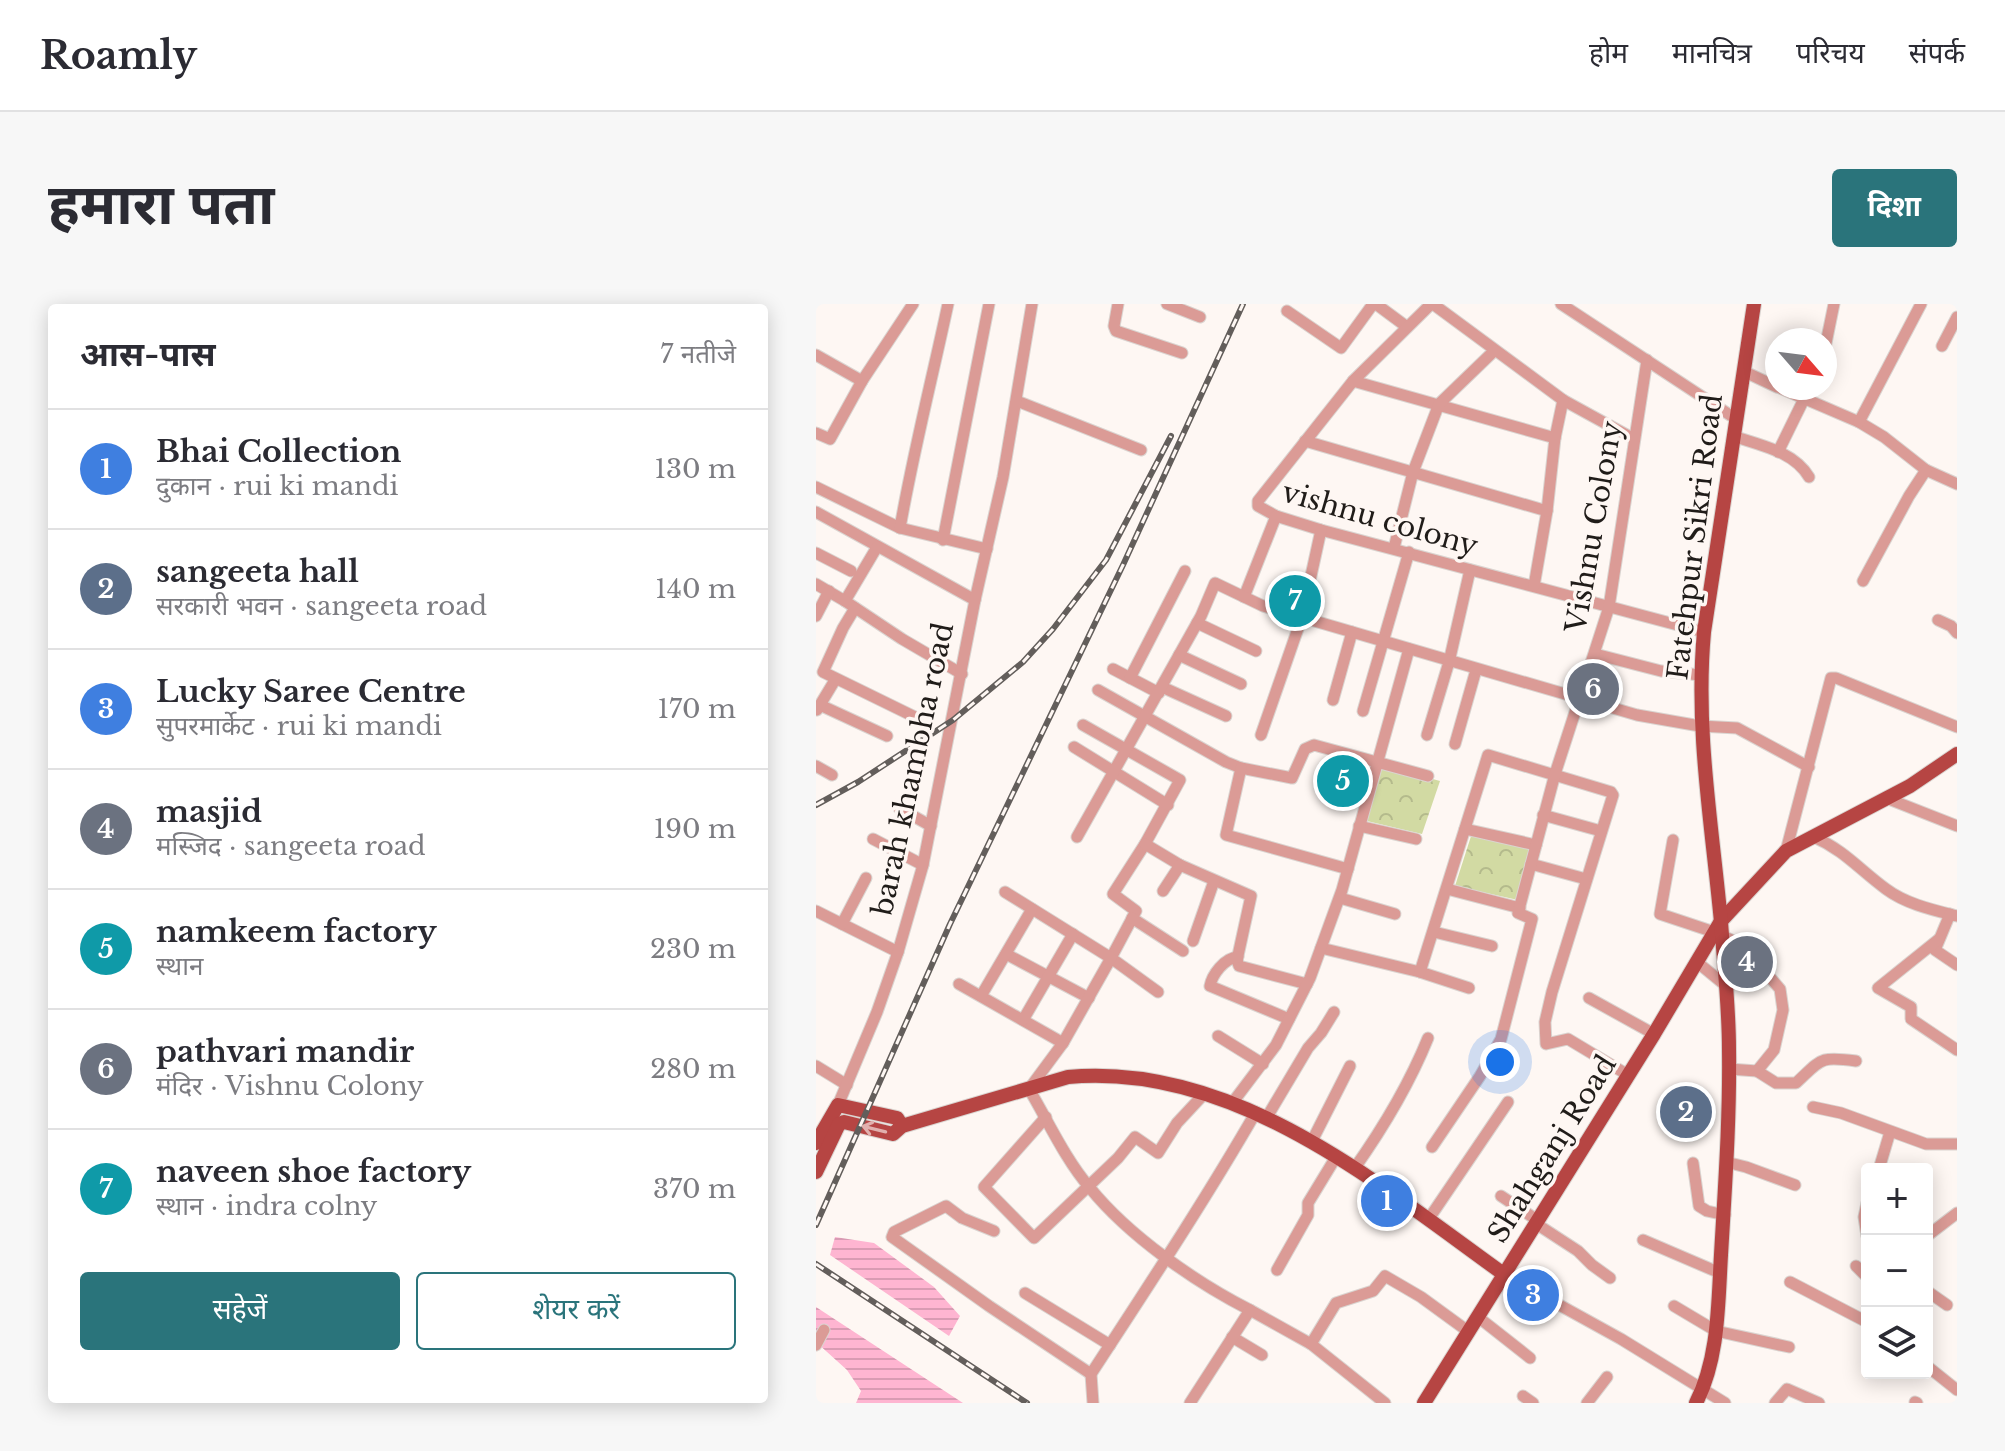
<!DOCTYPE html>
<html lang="hi">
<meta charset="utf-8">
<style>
body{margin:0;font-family:"Libre Baskerville","Noto Sans Devanagari",serif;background:#f7f7f7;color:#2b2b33}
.controls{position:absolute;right:24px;bottom:24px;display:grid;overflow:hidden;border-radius:8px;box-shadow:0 4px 20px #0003}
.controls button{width:72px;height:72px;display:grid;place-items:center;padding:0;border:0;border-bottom:2px solid #e1e1e2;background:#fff;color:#2b2b33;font:40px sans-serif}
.compass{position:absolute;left:949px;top:24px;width:72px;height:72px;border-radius:50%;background:#fff;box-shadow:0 4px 20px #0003;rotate:118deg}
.you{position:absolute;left:684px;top:758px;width:28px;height:28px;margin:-20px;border:6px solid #fff;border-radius:50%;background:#1a73e8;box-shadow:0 0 0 12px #1a73e833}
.badge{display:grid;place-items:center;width:52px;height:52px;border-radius:50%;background:#2a747b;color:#fff;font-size:26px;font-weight:700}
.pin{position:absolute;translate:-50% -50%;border:4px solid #fff;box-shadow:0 2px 8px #0006}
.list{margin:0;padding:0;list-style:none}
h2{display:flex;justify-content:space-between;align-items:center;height:104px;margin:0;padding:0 32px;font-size:34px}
h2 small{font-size:26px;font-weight:400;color:#7c7c81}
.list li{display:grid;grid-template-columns:52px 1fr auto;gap:24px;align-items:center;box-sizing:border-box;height:120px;padding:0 32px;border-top:2px solid #e1e1e2}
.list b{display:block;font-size:30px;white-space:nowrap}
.list p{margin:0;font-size:26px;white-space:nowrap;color:#7c7c81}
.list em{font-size:26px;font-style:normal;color:#7c7c81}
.actions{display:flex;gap:16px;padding:24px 32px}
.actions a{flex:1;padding:18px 0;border:2px solid #2a747b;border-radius:8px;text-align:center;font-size:28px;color:#2a747b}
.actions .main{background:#2a747b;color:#fff}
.icon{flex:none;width:44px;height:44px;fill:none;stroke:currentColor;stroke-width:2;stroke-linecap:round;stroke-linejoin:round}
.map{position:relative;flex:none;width:1141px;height:1099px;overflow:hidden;border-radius:8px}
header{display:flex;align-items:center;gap:48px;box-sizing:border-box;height:112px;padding:0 40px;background:#fff;border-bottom:2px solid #e1e1e2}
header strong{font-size:38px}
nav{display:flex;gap:44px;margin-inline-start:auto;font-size:28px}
.intro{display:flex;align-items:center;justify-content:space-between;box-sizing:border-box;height:192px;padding:0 48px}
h1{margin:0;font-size:56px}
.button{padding:20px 36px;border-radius:8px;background:#2a747b;color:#fff;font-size:28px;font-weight:700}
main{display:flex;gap:48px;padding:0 48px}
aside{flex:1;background:#fff;border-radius:8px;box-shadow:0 4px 20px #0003}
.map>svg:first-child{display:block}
.park{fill:url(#park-crowns)}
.water{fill:url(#water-rules)}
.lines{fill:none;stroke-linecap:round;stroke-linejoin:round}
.minor-casing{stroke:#dad4d0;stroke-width:13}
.major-casing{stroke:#dad4d0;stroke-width:16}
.minor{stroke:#db9b96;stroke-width:11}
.major{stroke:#b64543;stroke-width:14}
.rail-casing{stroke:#635e5b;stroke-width:6}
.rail{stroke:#fef7f3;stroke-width:3;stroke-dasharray:9;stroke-linecap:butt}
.oneway{stroke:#e1b0ad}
.labels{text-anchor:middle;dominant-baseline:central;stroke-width:7;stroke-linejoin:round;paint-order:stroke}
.street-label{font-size:28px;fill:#201c19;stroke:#fef7f3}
</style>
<header>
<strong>Roamly</strong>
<nav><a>होम</a><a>मानचित्र</a><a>परिचय</a><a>संपर्क</a></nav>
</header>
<div class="intro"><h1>हमारा पता</h1><a class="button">दिशा</a></div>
<main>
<aside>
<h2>आस-पास<small>7 नतीजे</small></h2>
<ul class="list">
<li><span class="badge" style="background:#3f7fe0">1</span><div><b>Bhai Collection</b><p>दुकान · rui ki mandi</p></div><em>130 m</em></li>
<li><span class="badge" style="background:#5c6f8a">2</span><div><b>sangeeta hall</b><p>सरकारी भवन · sangeeta road</p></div><em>140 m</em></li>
<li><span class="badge" style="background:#3f7fe0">3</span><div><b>Lucky Saree Centre</b><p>सुपरमार्केट · rui ki mandi</p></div><em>170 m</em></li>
<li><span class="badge" style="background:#6b7280">4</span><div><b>masjid</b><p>मस्जिद · sangeeta road</p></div><em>190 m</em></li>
<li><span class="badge" style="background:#0f9aa8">5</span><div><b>namkeem factory</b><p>स्थान</p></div><em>230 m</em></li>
<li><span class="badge" style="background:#6b7280">6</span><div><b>pathvari mandir</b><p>मंदिर · Vishnu Colony</p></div><em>280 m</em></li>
<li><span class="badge" style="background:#0f9aa8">7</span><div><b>naveen shoe factory</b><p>स्थान · indra colny</p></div><em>370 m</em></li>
</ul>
<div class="actions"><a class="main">सहेजें</a><a>शेयर करें</a></div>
</aside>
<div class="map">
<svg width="1141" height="1099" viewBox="0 0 1141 1099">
<defs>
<pattern id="park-crowns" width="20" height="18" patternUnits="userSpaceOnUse" patternTransform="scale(2)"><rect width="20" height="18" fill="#d2daa3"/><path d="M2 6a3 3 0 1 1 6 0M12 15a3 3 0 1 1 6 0" fill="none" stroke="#b4ba8c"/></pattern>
<pattern id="water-rules" width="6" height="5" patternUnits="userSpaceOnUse" patternTransform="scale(2)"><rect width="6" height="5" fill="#feb5d1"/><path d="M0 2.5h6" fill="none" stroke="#d99bb3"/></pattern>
</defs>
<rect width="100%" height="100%" fill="#fef7f3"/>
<g class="park">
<polygon points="566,461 624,477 606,530 551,517"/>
<polygon points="658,523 716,536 702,596 639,582"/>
</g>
<g class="water">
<polygon points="19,933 58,939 118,983 144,1012 133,1032 14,951"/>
<polygon points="0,1003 147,1099 40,1099 45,1087 31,1066 0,1038"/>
</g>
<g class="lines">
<defs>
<g id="minor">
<polyline points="302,0 298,22 300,27 366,49"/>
<polyline points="351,0 384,13"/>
<polyline points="560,0 591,23"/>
<polyline points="615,0 537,77 442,197 442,202 460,212 505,226 888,328"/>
<polyline points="617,0 747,96 818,135"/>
<polyline points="745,0 920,115"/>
<polyline points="471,7 525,44 557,0"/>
<polyline points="1126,42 1141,13"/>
<polyline points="1009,44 1018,0"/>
<polyline points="0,51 46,77"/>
<polyline points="927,67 961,83"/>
<polyline points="537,77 739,134"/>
<polyline points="964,84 1043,118 1068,133 1110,166 1141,180"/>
<polyline points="201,97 325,146"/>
<polyline points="1043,118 1105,0"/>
<polyline points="0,129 14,135 46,77 97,0"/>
<path d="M 917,132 C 943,141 978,147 993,173"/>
<polyline points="489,137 731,207 718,282"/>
<polyline points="962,148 988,95"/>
<polyline points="0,183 84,224 171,245"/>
<polyline points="731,207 739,134 747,96"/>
<polyline points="0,208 159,296"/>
<path d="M 84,224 C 97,149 116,75 132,0"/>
<polyline points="127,236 173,0"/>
<polyline points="61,243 29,297 86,335 146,370"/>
<polyline points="578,244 597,168 623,100 678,47"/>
<polyline points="0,249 35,267"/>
<polyline points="1047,277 1093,192 1110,166"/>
<polyline points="0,280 29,297"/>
<polyline points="428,293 460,212"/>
<polyline points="39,304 27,324 7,368 101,414"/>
<polyline points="0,312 13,287"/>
<polyline points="1122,316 1135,322 1141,329"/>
<polyline points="381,319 440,347"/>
<polyline points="779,350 845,367 884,371"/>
<polyline points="363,351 425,380"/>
<polyline points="297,365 343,389"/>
<polyline points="314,374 369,267"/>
<polyline points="346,383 410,412"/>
<polyline points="282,386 410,458 425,464 476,474 489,445 498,441 612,472"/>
<polyline points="517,396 536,328"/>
<polyline points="4,401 71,432"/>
<polyline points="1,406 19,376"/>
<polyline points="547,407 593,248"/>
<polyline points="267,421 364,476 329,540 297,590 320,607 295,654 342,688"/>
<polyline points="445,431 486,313 505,226"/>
<polyline points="611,431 633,358 654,266"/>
<polyline points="639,440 660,366"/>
<polyline points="258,443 352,501"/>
<polyline points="0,462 16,471"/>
<polyline points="425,464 410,531 532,565"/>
<polyline points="1070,494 1141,522"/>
<polyline points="83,504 115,522"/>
<polyline points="727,511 785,527"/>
<polyline points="543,522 600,535"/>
<polyline points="649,525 720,541"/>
<polyline points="261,533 385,312 399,279 447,302 821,411 884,422 921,424 993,463"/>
<path d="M 998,533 C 1028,546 1044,566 1070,585 C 1090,600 1117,606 1141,612"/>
<polyline points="57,535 107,561"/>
<polyline points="857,536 844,610 898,628"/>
<polyline points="329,540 364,561 435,592 421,656 423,662 491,680"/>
<polyline points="970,547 1015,374 1020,374 1141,423"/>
<polyline points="715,560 770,575"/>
<polyline points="631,585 704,604"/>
<polyline points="347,587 364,561"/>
<polyline points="524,594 579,610"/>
<polyline points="0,607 82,648"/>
<polyline points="1134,610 1119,646 1141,661"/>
<polyline points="316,614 367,647"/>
<polyline points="26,620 50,574"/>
<polyline points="618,628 676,642"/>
<polyline points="905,631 926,641 964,685 967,706 958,746 941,767 913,765"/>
<polyline points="1123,635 1062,684 1095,703 1095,715 1141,746"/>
<polyline points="377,637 398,577"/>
<polyline points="505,644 604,668 653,684"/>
<polyline points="190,650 273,694"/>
<path d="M 422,653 C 408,654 396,671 394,682 L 473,715"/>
<polyline points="881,658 909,681"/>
<polyline points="604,668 672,451 795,488 797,491 736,688 729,718 730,740 752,735 812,771"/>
<polyline points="143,680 247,739 295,654 189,588"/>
<polyline points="165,692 216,605"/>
<polyline points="773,694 838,730"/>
<polyline points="207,716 257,630"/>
<polyline points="402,732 447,760"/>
<path d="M 247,739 L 213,785 C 232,817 249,855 274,884 C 313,932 379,978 434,1006"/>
<polyline points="0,762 31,781"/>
<path d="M 941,767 L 960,779 L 980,779 C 1006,755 1003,752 1040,757"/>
<polyline points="417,798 460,741 494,674 526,586 593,345"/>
<polyline points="22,801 61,708 82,648 107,561 159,296 187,173 216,0"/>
<polyline points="997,803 1025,809 1110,840 1141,840"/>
<polyline points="230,813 168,883 218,934 302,854 319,833 342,849 361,819 388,790"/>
<polyline points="451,813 492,744 505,729 518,708"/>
<polyline points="496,837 534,762"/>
<polyline points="616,843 664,772 685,735 716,615 702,609 739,470 793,303 831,56"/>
<polyline points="910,858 930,863 979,881"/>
<polyline points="877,859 883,902 891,907 909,911"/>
<path d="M 538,865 C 567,824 593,781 612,734"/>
<polyline points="1063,865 1074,828"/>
<polyline points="685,892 721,916"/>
<polyline points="1051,899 1048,913 1051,932"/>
<polyline points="612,916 692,798"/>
<polyline points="719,919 762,947 776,961 794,974"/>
<polyline points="178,927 146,914 130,902 78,928 76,933 173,1002 275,1070"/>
<polyline points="1111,932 1141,909"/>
<polyline points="827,936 904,969"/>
<polyline points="1040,962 1051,973"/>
<polyline points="461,966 492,911 492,899 520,853"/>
<polyline points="689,971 805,1035 909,1099"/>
<polyline points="974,978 1051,1018"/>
<polyline points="1111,987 1131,1001"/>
<polyline points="209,989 294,1041"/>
<polyline points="858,1002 900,1027 973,1043"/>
<polyline points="662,1013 714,1054"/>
<polyline points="416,1033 446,1051"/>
<polyline points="495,1040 520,999 557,987 569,972 605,993 653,1028"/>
<polyline points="0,1041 8,1026"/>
<polyline points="1111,1062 1141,1086"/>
<polyline points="707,1092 717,1099"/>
<polyline points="1099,1098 1101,1099"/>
<path d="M 277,1099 L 275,1070 C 331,984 388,898 440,808"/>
<polyline points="374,1099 434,1006 495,1040 569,1099"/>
<polyline points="771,1099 791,1073"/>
<polyline points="959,1099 971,1085 1003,1099"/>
</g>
<g id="major">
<polyline points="0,839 22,801 81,814 86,822"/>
<path d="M 0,868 L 23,820 L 28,818 L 77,830 L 86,822 L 252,773 C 419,758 562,880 689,971"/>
<polyline points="608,1099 838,730 905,617 970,547 1094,482 1141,450"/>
<path d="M 880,1099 C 903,1054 902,1000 905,951 C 909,882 914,814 913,745 C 913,703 908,660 905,618 C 896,521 879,425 888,328 L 938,0"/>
</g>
</defs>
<use href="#minor" class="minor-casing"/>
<use href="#major" class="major-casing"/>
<use href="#minor" class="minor"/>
<use href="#major" class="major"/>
<defs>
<g id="rail">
<polyline points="0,501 42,478 137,416 207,358 237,325 290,256 355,132"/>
<polyline points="0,921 134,620 307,261 427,0"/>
<polyline points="0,960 211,1099"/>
</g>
</defs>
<use href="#rail" class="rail-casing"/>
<use href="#rail" class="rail"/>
</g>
<defs><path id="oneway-shaft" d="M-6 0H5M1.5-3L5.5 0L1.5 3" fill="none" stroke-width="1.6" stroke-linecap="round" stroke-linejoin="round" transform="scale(2)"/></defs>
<use class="oneway" href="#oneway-shaft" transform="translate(58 825) rotate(-166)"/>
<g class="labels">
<g class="street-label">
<text transform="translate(564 215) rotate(16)">vishnu colony</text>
<text transform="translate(778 223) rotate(-80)">Vishnu Colony</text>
<text transform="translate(879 233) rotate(-83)">Fatehpur Sikri Road</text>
<text transform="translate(97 465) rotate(-78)">barah khambha road</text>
<text transform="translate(736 845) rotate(-58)">Shahganj Road</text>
</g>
</g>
</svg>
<div class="controls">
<button>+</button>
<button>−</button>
<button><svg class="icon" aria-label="layers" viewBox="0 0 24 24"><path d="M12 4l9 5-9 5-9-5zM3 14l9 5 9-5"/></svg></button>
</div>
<svg class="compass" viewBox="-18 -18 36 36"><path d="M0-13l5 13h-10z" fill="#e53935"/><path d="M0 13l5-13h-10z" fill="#7c7c81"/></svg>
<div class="you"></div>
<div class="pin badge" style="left:571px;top:897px;background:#3f7fe0">1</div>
<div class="pin badge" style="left:870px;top:808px;background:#5c6f8a">2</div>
<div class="pin badge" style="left:717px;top:991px;background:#3f7fe0">3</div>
<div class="pin badge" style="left:931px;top:658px;background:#6b7280">4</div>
<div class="pin badge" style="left:527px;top:477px;background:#0f9aa8">5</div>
<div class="pin badge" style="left:777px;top:385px;background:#6b7280">6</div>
<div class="pin badge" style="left:479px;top:297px;background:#0f9aa8">7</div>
</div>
</main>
